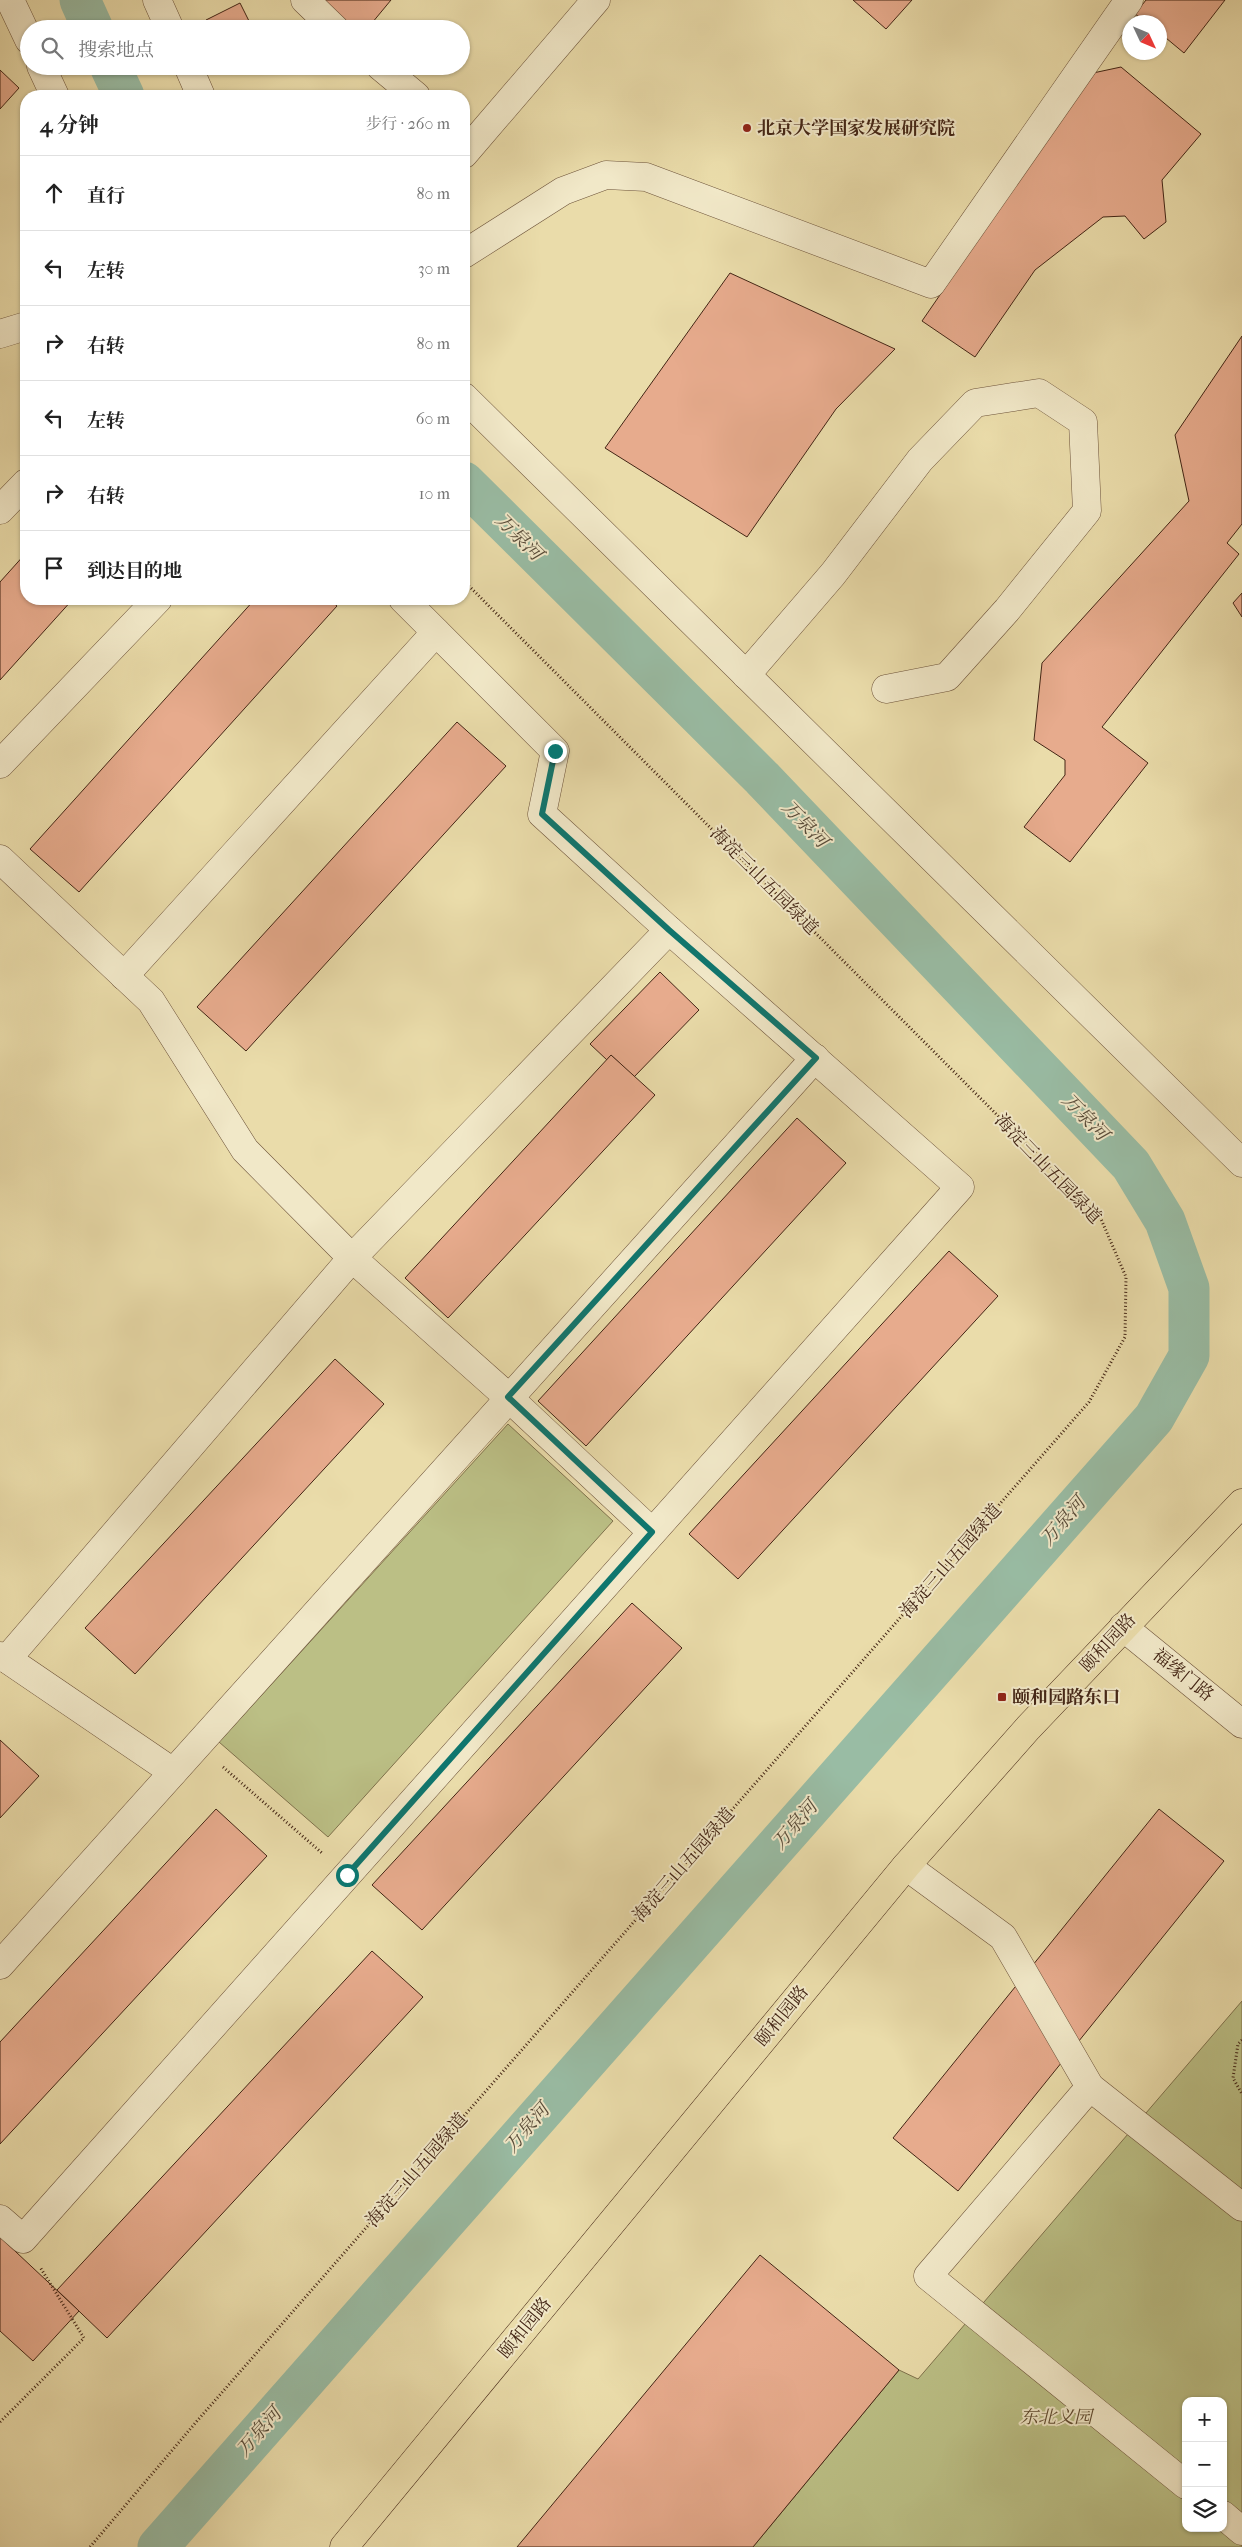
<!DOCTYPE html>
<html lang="zh">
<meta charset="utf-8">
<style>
body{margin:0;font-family:"IM FELL French Canon","Noto Serif SC",serif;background:#f6f6f6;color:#222}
.controls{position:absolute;right:15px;bottom:15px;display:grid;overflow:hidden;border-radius:10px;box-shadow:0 1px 4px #0004}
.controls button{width:45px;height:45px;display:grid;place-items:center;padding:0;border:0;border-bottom:1px solid #e0e0e0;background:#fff;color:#222;font:25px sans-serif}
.compass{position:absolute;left:1122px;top:15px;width:45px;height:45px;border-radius:50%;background:#fff;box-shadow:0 1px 4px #0004;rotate:134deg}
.stop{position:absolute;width:15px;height:15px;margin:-11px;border:4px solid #0f766e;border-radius:50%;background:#fff}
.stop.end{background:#0f766e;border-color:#fff;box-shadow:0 1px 5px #0008}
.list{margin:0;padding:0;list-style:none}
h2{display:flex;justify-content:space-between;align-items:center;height:65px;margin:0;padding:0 20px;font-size:21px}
h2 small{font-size:16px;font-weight:400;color:#767676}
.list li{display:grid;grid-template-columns:32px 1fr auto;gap:15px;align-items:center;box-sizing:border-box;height:75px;padding:0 20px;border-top:1px solid #e0e0e0}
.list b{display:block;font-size:19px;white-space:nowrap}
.list em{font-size:16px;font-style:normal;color:#767676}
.icon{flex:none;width:28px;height:28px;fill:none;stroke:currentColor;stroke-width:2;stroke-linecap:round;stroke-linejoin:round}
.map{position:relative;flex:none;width:1242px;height:2547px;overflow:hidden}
.search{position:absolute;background:#fff;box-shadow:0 1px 4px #0004;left:20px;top:20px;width:450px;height:55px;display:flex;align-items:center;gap:12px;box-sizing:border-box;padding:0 18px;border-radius:28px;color:#767676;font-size:19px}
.panel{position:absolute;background:#fff;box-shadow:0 1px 4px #0004;left:20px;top:90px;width:450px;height:515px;border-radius:20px}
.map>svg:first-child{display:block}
.green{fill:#bbbf85;stroke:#7f724d;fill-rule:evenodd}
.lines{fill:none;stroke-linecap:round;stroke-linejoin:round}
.canal{stroke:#99bca4;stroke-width:41}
.building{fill:#e7ab8d;stroke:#432515}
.minor-casing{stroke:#6d533a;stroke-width:29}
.major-casing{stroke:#432515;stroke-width:29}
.path{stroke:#432515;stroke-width:3;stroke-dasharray:1 2.5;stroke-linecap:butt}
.minor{stroke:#f1e8c8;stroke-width:28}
.major{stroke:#eadcaa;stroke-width:28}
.route{stroke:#0f766e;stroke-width:6}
.poi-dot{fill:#8f2418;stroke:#f1e8c8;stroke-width:2}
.labels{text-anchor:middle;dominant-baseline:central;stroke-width:4;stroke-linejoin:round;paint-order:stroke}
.poi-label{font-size:18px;font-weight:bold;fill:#432515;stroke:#f1e8c8;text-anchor:start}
.street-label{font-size:18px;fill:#432515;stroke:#f1e8c8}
.park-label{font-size:18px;font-style:italic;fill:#614c31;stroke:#f1e8c8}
.water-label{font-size:19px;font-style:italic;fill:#584b39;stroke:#f1e8c8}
</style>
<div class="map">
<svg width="1242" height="2547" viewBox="0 0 1242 2547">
<rect width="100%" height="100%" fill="#eadcaa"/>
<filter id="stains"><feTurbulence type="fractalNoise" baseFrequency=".004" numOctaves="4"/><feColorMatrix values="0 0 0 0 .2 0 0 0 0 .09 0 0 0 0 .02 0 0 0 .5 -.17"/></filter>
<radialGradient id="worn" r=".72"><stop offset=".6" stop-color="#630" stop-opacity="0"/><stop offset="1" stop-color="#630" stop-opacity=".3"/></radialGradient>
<g class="green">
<polygon points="508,1424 613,1521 328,1837 219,1742"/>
<path d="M 1242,2001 L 1242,2547 L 753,2547 L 899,2370 L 918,2379 ZM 1186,2401 L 1223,2401 L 1223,2528 L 1186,2528 Z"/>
</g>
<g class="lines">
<g class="canal">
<polyline points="80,0 93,29"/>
<polyline points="110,66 124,96"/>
<polyline points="158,2547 1154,1418 1189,1356 1189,1288 1165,1221 1131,1165 762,778 464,482"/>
</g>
</g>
<g class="building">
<polygon points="320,0 391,0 367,29 355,29"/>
<polygon points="853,0 912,0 886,29"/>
<polygon points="1146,0 1225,0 1184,53 1160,33 1160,22 1146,22 1135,14"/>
<polygon points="240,3 253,29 210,29 206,20"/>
<polygon points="1121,67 1201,134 1162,180 1166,222 1144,239 1125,216 1103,217 1035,270 975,357 922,321 1093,73"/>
<polygon points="0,70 19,88 0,109"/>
<polygon points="730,273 895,349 836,409 747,537 605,448"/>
<polygon points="1242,336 1242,524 1227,543 1239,554 1102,727 1148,763 1070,862 1024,827 1065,775 1065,760 1034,740 1042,663 1189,501 1175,435"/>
<polygon points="26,553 26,599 73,599 0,680 0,582"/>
<polygon points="1242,593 1242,617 1233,603"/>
<polygon points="255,599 329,599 337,606 79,892 30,849"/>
<polygon points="457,722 506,766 246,1051 197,1007"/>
<polygon points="660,972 699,1010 634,1077 611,1055 607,1060 590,1044"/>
<polygon points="611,1055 655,1095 448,1318 405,1278"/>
<polygon points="797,1118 846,1163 586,1446 538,1401"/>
<polygon points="949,1251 998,1296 738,1579 689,1534"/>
<polygon points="335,1359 384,1404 135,1674 85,1628"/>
<polygon points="632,1603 682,1648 422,1930 372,1885"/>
<polygon points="0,1740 39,1776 0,1818"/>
<polygon points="216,1809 267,1856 0,2144 0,2042"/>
<polygon points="1159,1809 1224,1861 958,2191 893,2138"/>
<polygon points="372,1951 423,1997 107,2338 57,2290"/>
<polygon points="0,2237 79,2311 33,2361 0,2331"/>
<polygon points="760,2255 899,2370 753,2547 517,2547"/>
</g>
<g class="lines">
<defs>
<g id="minor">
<polyline points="10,0 29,40"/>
<polyline points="157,0 170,29"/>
<polyline points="305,0 335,29"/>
<polyline points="41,66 55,96"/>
<polyline points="188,66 201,96"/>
<polyline points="380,66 416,96"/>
<polyline points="464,154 596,0"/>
<polyline points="464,254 563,191 606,175 646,177 931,284 1129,0"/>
<polyline points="0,334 26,326"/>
<polyline points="464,397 1242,1163"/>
<polyline points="0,510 26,483"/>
<polyline points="746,675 833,574 920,460 975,403 1039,393 1083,422 1087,511 1007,610 947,677 886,689"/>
<polyline points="0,764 158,599"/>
<polyline points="0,859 151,1001 245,1150 352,1258 508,1397 652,1532"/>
<polyline points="124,976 436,632"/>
<polyline points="1123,1627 1242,1724"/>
<polyline points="0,1656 7,1659 173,1772"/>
<polyline points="7,1659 352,1258 669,930"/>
<polyline points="906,1866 1003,1937 1090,2087 1242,2207"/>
<polyline points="0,1965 815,1058"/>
<polyline points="1090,2087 928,2276 1186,2485"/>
<polyline points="0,2219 23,2239 960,1187 669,930 542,814 555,751 403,599"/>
<polyline points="1223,2515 1242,2531"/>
</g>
<polyline id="major" points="344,2547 906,1866 1028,1728 1242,1503"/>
</defs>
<use href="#minor" class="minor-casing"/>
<use href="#major" class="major-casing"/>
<g class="path">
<polyline points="223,1767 322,1853"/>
<polyline points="1242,2040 1238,2044 1233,2078 1242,2094"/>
<polyline points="0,2422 84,2338 40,2267"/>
<polyline points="90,2547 197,2421 1089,1402 1125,1337 1126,1277 1101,1219 464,581"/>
</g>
<use href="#minor" class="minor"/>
<use href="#major" class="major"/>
</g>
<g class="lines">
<polyline class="route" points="347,1875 652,1532 508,1397 816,1058 669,930 542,814 555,751"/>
</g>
<g class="poi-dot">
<circle cx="747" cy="128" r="5"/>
<rect x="997" y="1692" width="10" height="10" rx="2.5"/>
</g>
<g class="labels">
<g class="poi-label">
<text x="757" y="128">北京大学国家发展研究院</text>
<text x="1012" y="1697">颐和园路东口</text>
</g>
<g class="street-label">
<text transform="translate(764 881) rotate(45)">海淀三山五园绿道</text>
<text transform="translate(1048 1169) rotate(46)">海淀三山五园绿道</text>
<text transform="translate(951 1561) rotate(-49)">海淀三山五园绿道</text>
<text transform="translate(1108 1643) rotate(-47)">颐和园路</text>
<text transform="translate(1183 1675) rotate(39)">福缘门路</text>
<text transform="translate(684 1865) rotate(-49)">海淀三山五园绿道</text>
<text transform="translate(782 2016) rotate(-51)">颐和园路</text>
<text transform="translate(417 2170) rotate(-49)">海淀三山五园绿道</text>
<text transform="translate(525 2328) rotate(-51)">颐和园路</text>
</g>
<g class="park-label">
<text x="1056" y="2417">东北义园</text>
</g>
<g class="water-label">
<text transform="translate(519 537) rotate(45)">万泉河</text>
<text transform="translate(805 824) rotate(46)">万泉河</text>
<text transform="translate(1085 1117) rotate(46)">万泉河</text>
<text transform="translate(1063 1521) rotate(-49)">万泉河</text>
<text transform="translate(795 1825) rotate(-49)">万泉河</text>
<text transform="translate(527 2128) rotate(-49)">万泉河</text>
<text transform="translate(259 2432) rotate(-49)">万泉河</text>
</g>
</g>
<rect width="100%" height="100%" filter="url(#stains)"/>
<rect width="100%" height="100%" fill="url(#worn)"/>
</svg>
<div class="controls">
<button>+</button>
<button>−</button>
<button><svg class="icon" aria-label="layers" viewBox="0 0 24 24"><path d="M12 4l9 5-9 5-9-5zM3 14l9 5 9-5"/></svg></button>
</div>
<svg class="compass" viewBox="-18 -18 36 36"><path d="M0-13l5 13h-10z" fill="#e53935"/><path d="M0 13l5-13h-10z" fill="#767676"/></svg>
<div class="stop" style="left:347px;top:1875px"></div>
<div class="stop end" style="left:555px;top:751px"></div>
<div class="search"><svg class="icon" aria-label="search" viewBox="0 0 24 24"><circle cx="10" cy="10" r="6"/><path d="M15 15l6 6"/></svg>搜索地点</div>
<section class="panel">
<h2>4 分钟<small>步行 · 260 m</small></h2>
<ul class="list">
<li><svg class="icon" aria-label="ahead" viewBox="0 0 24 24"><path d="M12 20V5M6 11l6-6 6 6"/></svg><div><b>直行</b></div><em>80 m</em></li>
<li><svg class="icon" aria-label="left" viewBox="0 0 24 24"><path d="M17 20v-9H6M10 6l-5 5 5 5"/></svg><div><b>左转</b></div><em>30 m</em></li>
<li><svg class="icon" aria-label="right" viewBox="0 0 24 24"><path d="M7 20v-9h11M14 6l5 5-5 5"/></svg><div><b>右转</b></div><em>80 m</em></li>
<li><svg class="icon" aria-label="left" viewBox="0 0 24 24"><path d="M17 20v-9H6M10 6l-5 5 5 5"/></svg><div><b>左转</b></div><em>60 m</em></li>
<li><svg class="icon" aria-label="right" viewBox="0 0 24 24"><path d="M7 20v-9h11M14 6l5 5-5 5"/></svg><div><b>右转</b></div><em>10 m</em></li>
<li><svg class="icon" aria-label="arrive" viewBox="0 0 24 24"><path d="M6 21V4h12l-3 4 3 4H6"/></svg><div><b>到达目的地</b></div></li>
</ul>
</section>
</div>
